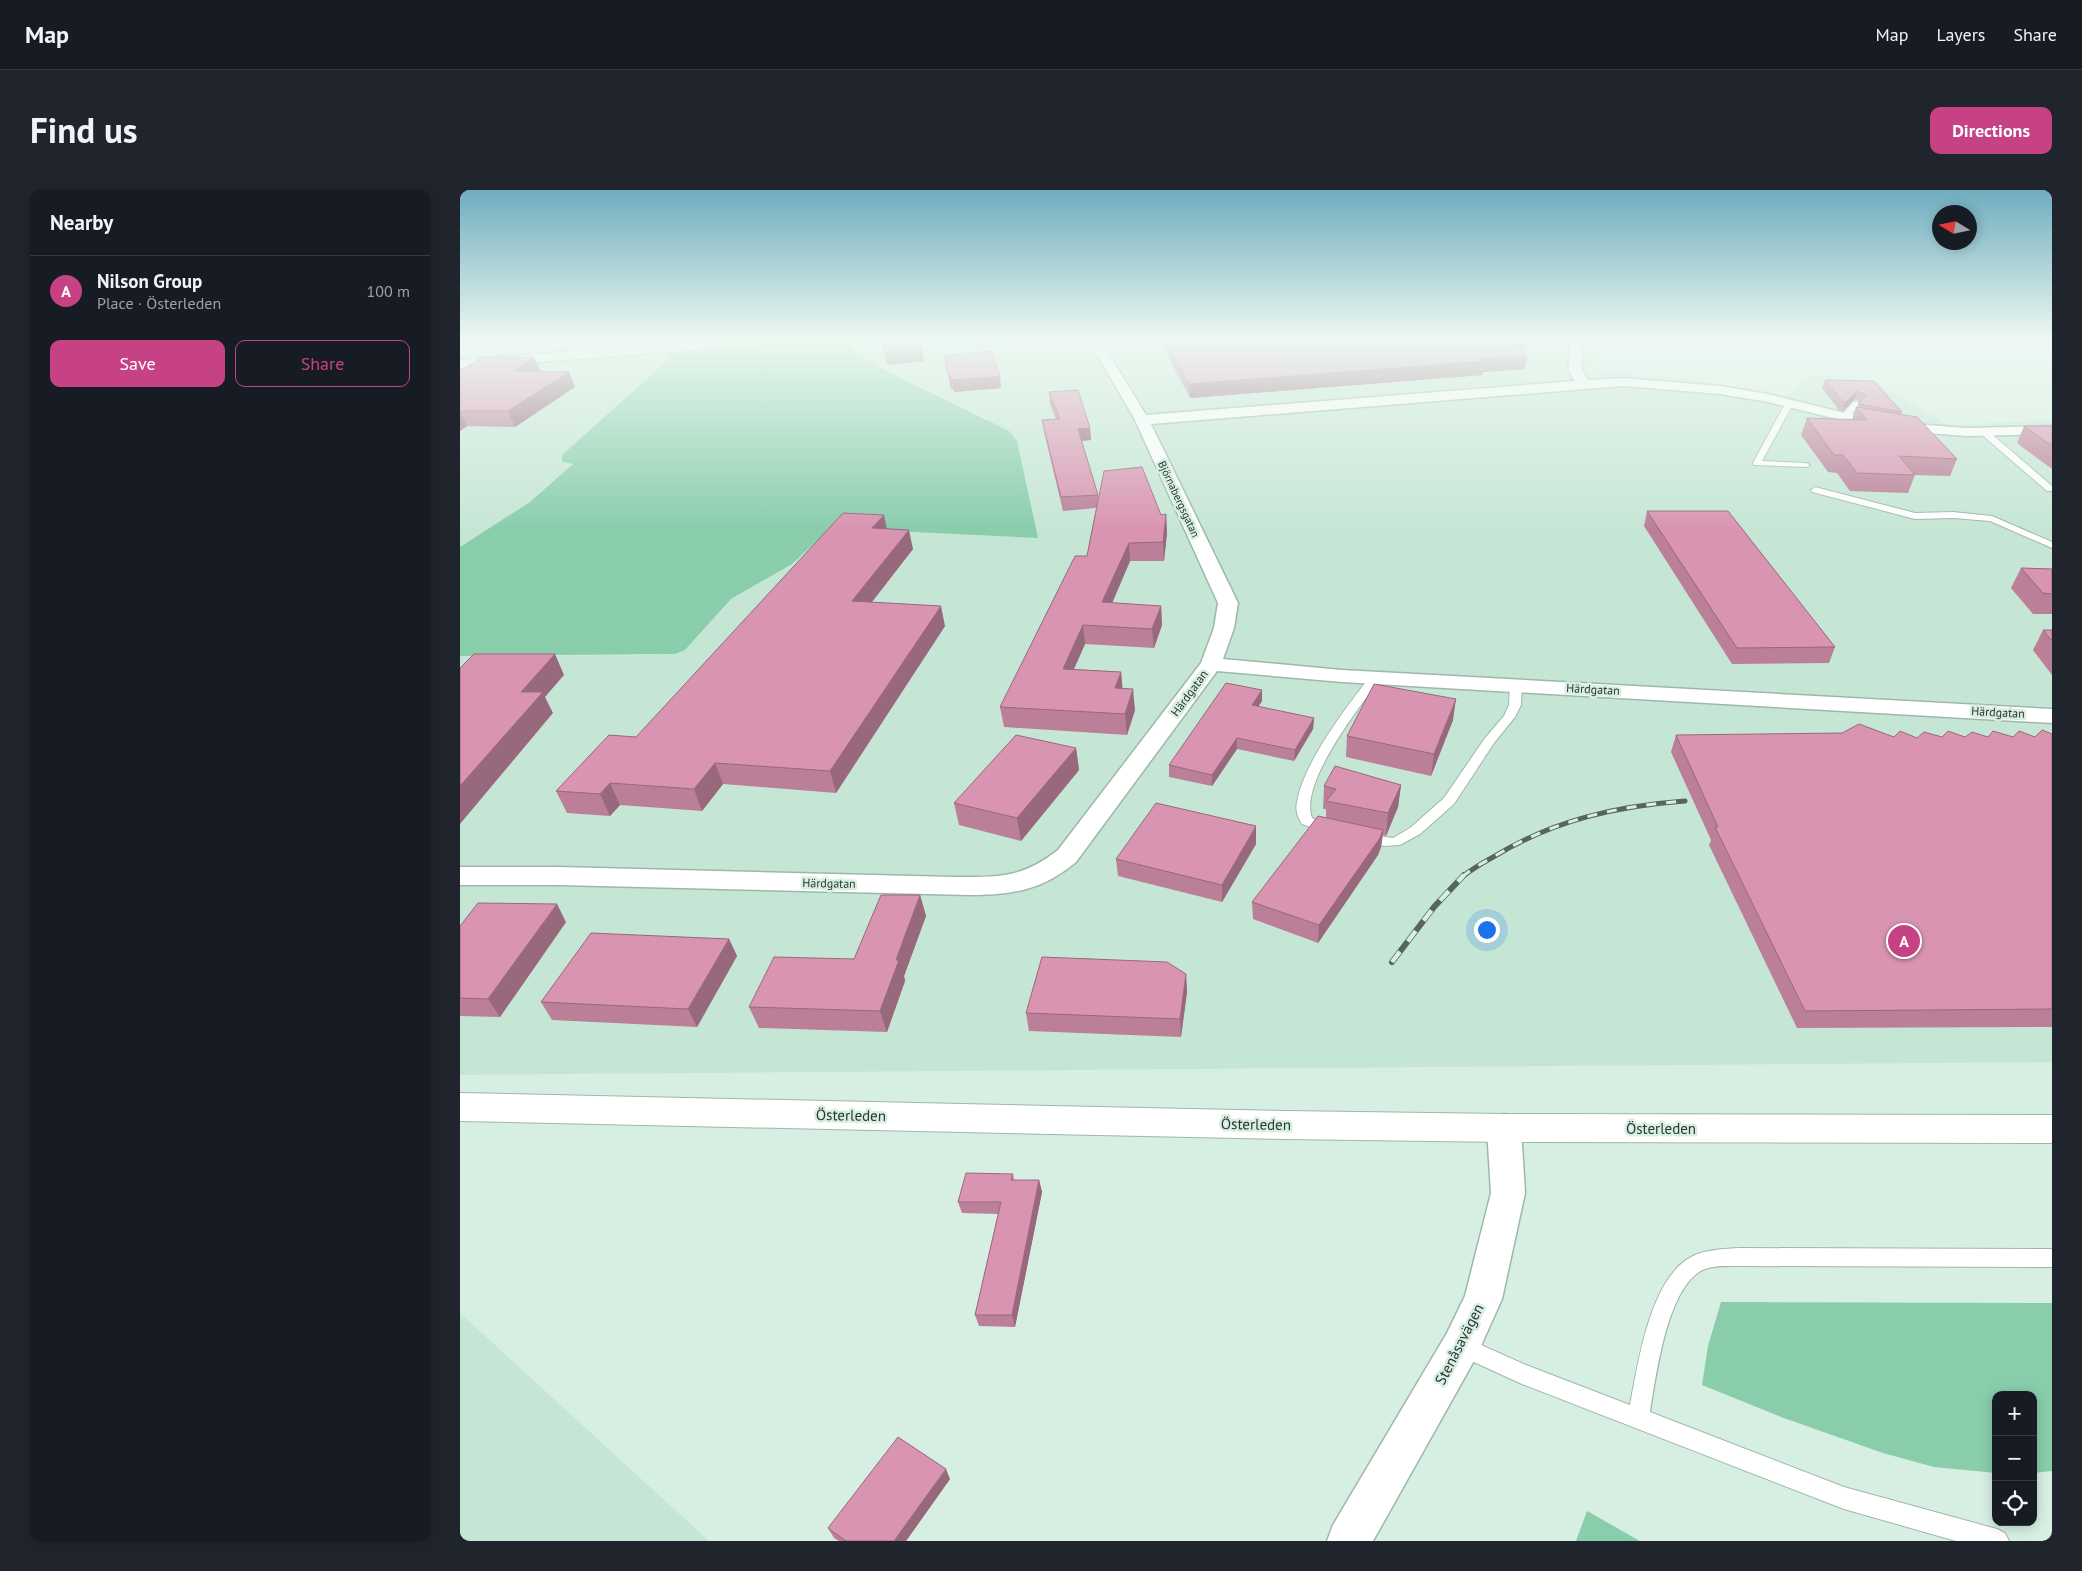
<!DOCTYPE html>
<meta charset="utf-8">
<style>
body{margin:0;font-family:"PT Sans",sans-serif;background:#20242c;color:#f1f3f6}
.controls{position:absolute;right:15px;bottom:15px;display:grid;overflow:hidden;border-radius:10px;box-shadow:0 2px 12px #0003}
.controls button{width:45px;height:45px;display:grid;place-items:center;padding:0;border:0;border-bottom:1px solid #363941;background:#171b24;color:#f1f3f6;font:25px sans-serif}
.compass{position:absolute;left:1472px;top:15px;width:45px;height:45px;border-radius:50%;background:#171b24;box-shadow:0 2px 12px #0003;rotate:280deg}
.you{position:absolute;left:1026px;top:739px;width:18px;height:18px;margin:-12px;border:4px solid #fff;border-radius:50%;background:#1a73e8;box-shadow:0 0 0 8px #1a73e833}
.badge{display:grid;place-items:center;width:32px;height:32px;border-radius:50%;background:#c64285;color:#fff;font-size:16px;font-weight:700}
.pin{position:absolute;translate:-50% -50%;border:2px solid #fff;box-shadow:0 1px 5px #0006}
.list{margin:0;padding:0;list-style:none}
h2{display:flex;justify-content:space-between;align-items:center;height:65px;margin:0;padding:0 20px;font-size:21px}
h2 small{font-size:16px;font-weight:400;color:#9ea1a6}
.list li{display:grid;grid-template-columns:32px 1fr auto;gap:15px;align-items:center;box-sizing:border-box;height:70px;padding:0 20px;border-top:1px solid #363941}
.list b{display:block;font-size:19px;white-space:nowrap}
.list p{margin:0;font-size:16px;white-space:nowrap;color:#9ea1a6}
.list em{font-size:16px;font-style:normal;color:#9ea1a6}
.actions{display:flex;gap:10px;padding:15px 20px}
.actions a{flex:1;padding:11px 0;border:1px solid #c64285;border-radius:10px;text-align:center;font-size:18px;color:#c64285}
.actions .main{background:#c64285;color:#fff}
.icon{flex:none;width:28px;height:28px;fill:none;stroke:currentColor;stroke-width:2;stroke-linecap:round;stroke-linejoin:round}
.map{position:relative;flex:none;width:1592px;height:1351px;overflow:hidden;border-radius:10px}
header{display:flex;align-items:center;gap:30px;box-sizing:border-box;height:70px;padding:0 25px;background:#171b24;border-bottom:1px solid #363941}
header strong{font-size:24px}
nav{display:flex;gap:28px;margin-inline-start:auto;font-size:18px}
.intro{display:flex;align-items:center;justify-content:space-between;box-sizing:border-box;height:120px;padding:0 30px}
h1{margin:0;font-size:35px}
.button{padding:12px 22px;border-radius:10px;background:#c64285;color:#fff;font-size:18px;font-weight:700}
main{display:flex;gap:30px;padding:0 30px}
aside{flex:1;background:#171b24;border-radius:10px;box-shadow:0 2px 12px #0003}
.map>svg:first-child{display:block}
.built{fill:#c6e6d5}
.green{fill:#89cdab}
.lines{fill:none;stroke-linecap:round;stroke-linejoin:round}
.lane-casing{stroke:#9fb7aa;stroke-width:2}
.street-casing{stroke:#9fb7aa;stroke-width:3}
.secondary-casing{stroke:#9fb7aa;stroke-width:2}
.lane{fill:#fff;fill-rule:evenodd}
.street{fill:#fff;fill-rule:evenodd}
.secondary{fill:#fff;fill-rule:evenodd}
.rail-far1-casing{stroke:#58655e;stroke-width:5}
.rail-casing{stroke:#58655e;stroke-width:6}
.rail-far1{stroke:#d7efe2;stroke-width:3;stroke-dasharray:10;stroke-linecap:butt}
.rail{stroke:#d7efe2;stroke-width:4.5;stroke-dasharray:13;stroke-linecap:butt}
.wall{fill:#bb7f98}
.shaded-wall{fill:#98687c}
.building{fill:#d994b1;stroke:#98687c}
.labels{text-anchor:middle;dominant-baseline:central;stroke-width:5;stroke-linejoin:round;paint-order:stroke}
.far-street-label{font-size:11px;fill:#2c3530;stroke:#d7efe2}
.street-label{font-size:12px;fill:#2c3530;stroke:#d7efe2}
.near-street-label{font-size:15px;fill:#2c3530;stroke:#d7efe2}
</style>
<header>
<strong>Map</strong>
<nav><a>Map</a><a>Layers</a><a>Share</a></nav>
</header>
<div class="intro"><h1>Find us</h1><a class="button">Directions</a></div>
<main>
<aside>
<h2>Nearby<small></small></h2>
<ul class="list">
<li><span class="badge">A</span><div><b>Nilson Group</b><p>Place · Österleden</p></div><em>100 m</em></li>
</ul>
<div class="actions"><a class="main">Save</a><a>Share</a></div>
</aside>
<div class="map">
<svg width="1592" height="1351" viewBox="0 0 1592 1351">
<rect width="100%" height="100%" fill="#d7efe2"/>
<g class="built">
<polygon points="214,151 341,151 212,163 199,178 102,265 102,272 114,274 70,312 0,357 0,166"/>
<polygon points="389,151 1130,151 1134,161 1133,180 1226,189 1327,207 1353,183 1415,193 1489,235 1592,230 1592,872 0,885 0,466 187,465 215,463 225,460 271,409 332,374 371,338 528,229 397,166"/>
<polygon points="0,1123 249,1351 0,1351"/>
</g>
<g class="green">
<polygon points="341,151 389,151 397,166 549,241 557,251 578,348 371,338 332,374 271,409 225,460 215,464 0,466 0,357 70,312 113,274 102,272 102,265 199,178 212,163"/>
<polygon points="1261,1112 1592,1113 1592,1281 1573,1283 1573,1205 1536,1205 1536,1283 1474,1277 1423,1263 1321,1227 1242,1195 1248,1156"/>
<polygon points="1127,1321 1180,1351 1116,1351"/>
</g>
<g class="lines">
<defs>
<g id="lane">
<polygon points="1394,211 1401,213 1388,229 1382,229 1382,225"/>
<polygon points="1326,212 1333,214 1302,271 1346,273 1350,275 1346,277 1294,275 1293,273"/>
<polygon points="1521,240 1527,240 1592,296 1592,301 1587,301 1521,244"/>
<polygon points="1355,297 1455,323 1493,322 1532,326 1592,352 1592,358 1530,331 1493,328 1455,329 1352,302 1351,300"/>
<path d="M 909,484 L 913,485 L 917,493 C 897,521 839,594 852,628 L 873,637 L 875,640 L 868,644 L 842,634 C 838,628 835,620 837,612 C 843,575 882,523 905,493 L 903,487 Z"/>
<polygon points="1056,491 1062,494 1061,515 1055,527 1034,553 994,614 960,644 940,655 924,656 899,651 897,648 904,644 933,648 950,638 984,608 1025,548 1044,526 1049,515 1050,494"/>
<path d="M 1280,1058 L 1592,1059 L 1592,1077 L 1280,1076 C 1269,1076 1256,1075 1245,1079 C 1207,1094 1196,1187 1190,1222 L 1384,1297 L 1537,1339 L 1545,1343 L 1549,1351 L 1496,1351 L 1384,1319 L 1062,1194 L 994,1163 L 991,1156 L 994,1149 L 1001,1146 L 1066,1175 L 1170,1215 C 1178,1173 1190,1089 1231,1067 C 1246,1059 1264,1059 1280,1058 Z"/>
</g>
<g id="street">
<polygon points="246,151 305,151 299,155 0,178 0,170"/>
<path d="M 629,151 L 641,151 L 686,225 L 1115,191 C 1103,176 1112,168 1109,151 L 1121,151 C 1125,168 1115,177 1129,190 L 1163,188 L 1260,196 L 1308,204 L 1385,223 L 1443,233 L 1506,238 L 1592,236 L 1592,244 L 1506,246 L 1443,241 L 1385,231 L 1308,212 L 1260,204 L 1163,196 L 691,234 L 778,413 L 774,438 L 763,469 L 882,480 L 1592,519 L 1592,533 L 882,492 L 757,481 L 616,672 C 583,700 552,705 510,705 L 99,695 L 0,695 L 0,677 L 99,677 L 493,687 C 538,687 561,689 598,660 L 741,473 L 754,438 L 758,413 L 675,230 Z"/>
<polygon points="1044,924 1056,928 1061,938 1065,1003 1042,1109 1015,1169 913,1351 867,1351 873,1335 987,1143 1005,1106 1031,1003 1027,938 1032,928"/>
</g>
<polygon id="secondary" points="0,903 825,921 1044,924 1592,925 1592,953 1044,952 825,949 0,931"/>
</defs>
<use href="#lane" class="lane-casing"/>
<use href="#street" class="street-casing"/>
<use href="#secondary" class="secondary-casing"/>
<use href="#lane" class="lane"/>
<use href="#street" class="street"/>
<use href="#secondary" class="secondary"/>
<defs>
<path id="rail-far1" d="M 1002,687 C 1012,679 1024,672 1035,666 C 1094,630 1157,616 1225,611"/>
<polyline id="rail" points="932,772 974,717 1004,685"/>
</defs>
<use href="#rail-far1" class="rail-far1-casing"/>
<use href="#rail" class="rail-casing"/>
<use href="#rail-far1" class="rail-far1"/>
<use href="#rail" class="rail"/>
</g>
<g class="wall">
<polygon points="700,151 1062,151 1065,154 1064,163 1065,179 1023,182 1023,185 730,208"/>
<polygon points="484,166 541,198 494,202 493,199 491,199"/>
<polygon points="0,181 80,182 115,197 55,237 7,236 0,241"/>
<polygon points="1365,190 1414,191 1442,222 1441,224 1497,269 1490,286 1455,285 1448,303 1390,301 1377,283 1368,282 1341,245 1347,228 1392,230 1396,217 1397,217 1400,212 1395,209 1383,221 1379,220 1362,198"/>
<polygon points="589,202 630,238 631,250 622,251 638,305 638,308 701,325 706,324 707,343 704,371 670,371 652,413 701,416 702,435 694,458 625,454 614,479 661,482 662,499 675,520 667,545 544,537 540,517 627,366 636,318 603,321 584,242 582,230 596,229 590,214"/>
<polygon points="1564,236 1592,236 1592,279 1557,253"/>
<polygon points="1187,321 1375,457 1369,473 1272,474 1184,336"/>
<polygon points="427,339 453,359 412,412 485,436 376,603 263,594 242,621 160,615 150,626 107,623 96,601 176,547"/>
<polygon points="1561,378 1592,379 1592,424 1573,424 1551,398"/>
<polygon points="1583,440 1592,440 1592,485 1573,460"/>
<polygon points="802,511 798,517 854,528 853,539 834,571 777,559 752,596 709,587 709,575"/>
<polygon points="993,530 971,586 886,567 887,546"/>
<polygon points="1592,544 1592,837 1337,838 1249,655 1251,650 1211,562 1216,545 1434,547 1457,548 1482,547 1575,547"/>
<polygon points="616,558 619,580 561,651 499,635 494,613"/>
<polygon points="941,595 938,617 926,646 923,645 921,657 918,665 858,753 793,729 792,712 866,628 866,619 863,619 864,596"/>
<polygon points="796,654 762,712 658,686 656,669"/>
<polygon points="460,705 466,726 444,786 445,791 427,842 299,838 289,817 394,769"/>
<polygon points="106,732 40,827 0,826 0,736"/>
<polygon points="269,749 277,766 237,837 92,830 81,812"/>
<polygon points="726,784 727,802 721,847 569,841 566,823"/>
<polygon points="553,984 554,990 579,990 582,1002 555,1137 519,1136 515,1125 538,1024 502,1023 498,1012"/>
<polygon points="490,1289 446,1351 379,1351 374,1348 368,1338"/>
</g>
<g class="shaded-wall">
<polygon points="1065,154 1063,165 1067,165 1065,179 1023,182 1023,185 730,208 729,194 1021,169 1054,155"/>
<polygon points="462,160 464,171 427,175 424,163"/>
<polygon points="74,167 80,181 53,181"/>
<polygon points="109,182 115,197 55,237 48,221"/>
<polygon points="540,186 541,198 494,202 492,190"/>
<polygon points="489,187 491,187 493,199 491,199"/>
<polygon points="1397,201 1395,209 1383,221 1386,212"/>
<polygon points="0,221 7,236 0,241"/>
<polygon points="630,238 631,250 619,251 618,239"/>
<polygon points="706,324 707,343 704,371 703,352"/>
<polygon points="424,325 428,344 412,338"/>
<polygon points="449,340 453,359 397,431 392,411"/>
<polygon points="669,353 670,371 644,432 642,412"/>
<polygon points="481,416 485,436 376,603 370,581"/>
<polygon points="701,416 702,435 694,458 692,439"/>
<polygon points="623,435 625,454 605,499 603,479"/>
<polygon points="95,464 104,485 85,507 93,523 0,634 0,596 61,502"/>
<polygon points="661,482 663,502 655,498"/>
<polygon points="673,499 675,520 667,545 665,524"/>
<polygon points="802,500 802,511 792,526 792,515"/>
<polygon points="996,509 993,530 971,586 974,564"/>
<polygon points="854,528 853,539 834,571 835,560"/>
<polygon points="777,548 777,559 752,596 752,585"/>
<polygon points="616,558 619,580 561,651 557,628"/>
<polygon points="255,573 263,594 242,621 234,599"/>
<polygon points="150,593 160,615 150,626 140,604"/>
<polygon points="941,595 938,617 926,646 928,623"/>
<polygon points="796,636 796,654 762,712 762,695"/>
<polygon points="923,640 921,657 918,665 858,753 859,735"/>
<polygon points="460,705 466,726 444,786 445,791 427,842 420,821 436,770"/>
<polygon points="97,714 106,732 40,827 28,809"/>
<polygon points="269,749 277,766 237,837 228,819"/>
<polygon points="726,784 727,802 721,847 720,829"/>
<polygon points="579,990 582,1002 555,1137 552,1125"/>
<polygon points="486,1279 490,1289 446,1351 434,1351"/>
</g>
<g class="building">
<polygon points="422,151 460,151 462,160 424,163"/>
<polygon points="706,151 1062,151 1065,154 1054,155 1067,165 1021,169 1024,171 729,194"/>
<polygon points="531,161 540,186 492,190 491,187 489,187 484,166"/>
<polygon points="22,167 74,167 53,181 109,182 48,221 0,221 0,181"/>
<polygon points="1365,190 1414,191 1442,222 1398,214 1406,205 1397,201 1386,212 1382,211"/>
<polygon points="618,200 630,238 618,239 638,305 601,307 582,230 600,229 589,202"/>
<polygon points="1396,217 1457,227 1497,269 1439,266 1455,285 1397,283 1383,265 1374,265 1347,228 1407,230"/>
<polygon points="1564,236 1592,236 1592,256"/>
<polygon points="682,277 701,325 706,324 703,352 669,353 642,412 701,416 692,439 623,435 603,479 661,482 655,498 673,499 665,524 540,517 615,366 627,366 644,281"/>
<polygon points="1187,321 1268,321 1375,457 1277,458"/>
<polygon points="383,323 424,325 412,338 449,340 392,411 481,416 370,581 255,573 234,599 150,593 140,604 96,601 149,545 176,547"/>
<polygon points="1561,378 1592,379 1592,404 1583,403"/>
<polygon points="1583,440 1592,440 1592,451"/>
<polygon points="14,464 95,464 61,502 83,502 0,596 0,478"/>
<polygon points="766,493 802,500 792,515 854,528 835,560 777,548 752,585 709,575"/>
<polygon points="914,494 996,509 974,564 887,546"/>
<polygon points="1399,534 1434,547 1440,541 1457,548 1464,542 1482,547 1488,541 1505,547 1512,542 1528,547 1533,541 1553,547 1559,541 1575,547 1582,540 1592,544 1592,819 1345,821 1255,637 1258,637 1216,545 1382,543"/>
<polygon points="556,545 616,558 557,628 494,613"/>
<polygon points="875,576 941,595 928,623 866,611 876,599 864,596"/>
<polygon points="696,613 796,636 762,695 656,669"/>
<polygon points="858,626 923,640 920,648 859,735 792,712"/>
<polygon points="421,705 460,705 436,770 439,770 420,821 289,817 314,767 394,769"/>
<polygon points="18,713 97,714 28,809 0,808 0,736"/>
<polygon points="131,743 269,749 228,819 81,812"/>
<polygon points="582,767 707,772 726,784 720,829 566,823"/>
<polygon points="506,983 553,984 551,990 579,990 552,1125 515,1125 541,1012 498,1012"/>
<polygon points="438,1247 486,1279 434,1351 386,1351 368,1338"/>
</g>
<linearGradient id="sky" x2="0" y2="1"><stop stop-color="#6fadbf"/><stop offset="0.44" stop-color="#edf8f2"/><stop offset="1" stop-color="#edf8f2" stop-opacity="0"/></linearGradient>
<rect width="1592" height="340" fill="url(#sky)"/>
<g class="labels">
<g class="far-street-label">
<text transform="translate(719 309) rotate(65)">Björnabergsgatan</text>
</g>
<g class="street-label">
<text transform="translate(1133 499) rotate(3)">Härdgatan</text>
<text transform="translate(729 503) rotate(-54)">Härdgatan</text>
<text transform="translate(1538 522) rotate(3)">Härdgatan</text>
<text transform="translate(369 693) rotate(1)">Härdgatan</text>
</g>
<g class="near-street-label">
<text transform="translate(391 925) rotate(1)">Österleden</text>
<text transform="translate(796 934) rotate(1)">Österleden</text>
<text x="1201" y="938">Österleden</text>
<text transform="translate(999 1154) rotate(-63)">Stenåsavägen</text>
</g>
</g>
</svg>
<div class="controls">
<button>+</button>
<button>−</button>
<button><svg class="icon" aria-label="locate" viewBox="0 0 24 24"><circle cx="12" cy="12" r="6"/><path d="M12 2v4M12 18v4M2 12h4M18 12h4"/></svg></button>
</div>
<svg class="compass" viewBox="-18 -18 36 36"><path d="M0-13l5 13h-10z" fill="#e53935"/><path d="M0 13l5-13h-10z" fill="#9ea1a6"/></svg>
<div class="you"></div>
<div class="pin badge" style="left:1444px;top:751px">A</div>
</div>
</main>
